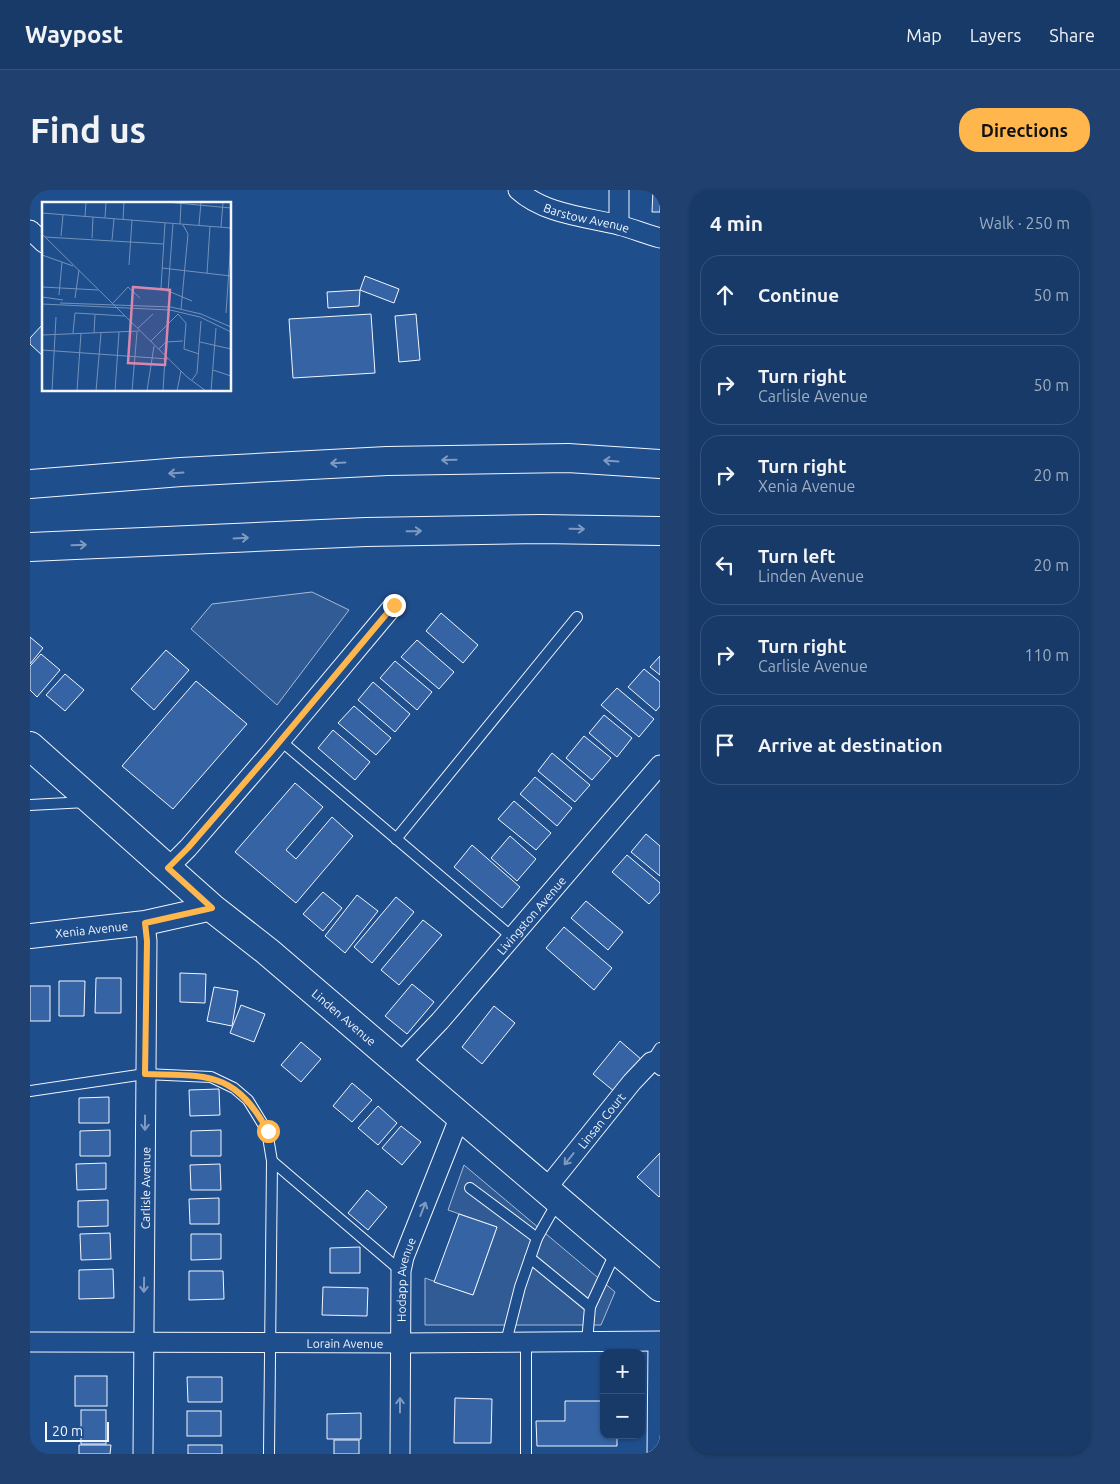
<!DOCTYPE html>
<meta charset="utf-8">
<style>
body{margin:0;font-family:Ubuntu,sans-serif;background:#20416f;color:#f1f3f6}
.controls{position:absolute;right:15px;bottom:15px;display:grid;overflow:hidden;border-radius:10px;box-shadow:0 1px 4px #0004}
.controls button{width:45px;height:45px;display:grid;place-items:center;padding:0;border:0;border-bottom:1px solid #36547d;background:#173a69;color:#f1f3f6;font:25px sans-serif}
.scale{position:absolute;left:15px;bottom:12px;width:64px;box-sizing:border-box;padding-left:5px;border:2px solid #f2f6ff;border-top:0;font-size:14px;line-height:18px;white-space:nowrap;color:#f2f6ff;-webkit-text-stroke:4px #1f4e8c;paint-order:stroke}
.stop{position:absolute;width:15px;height:15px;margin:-11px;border:4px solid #ffb74d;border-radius:50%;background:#fff}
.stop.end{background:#ffb74d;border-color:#fff;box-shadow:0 1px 5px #0008}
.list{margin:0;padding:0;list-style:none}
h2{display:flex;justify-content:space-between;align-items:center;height:65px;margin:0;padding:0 20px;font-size:21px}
h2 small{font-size:16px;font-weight:400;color:#9eadc0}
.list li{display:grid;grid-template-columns:32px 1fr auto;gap:15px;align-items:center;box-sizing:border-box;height:80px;margin:0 10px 10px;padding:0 10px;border:1px solid #36547d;border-radius:20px}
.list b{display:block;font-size:19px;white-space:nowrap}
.list p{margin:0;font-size:16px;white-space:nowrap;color:#9eadc0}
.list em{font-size:16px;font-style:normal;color:#9eadc0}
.icon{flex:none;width:28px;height:28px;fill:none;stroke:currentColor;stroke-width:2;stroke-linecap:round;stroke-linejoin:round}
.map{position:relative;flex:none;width:630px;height:1264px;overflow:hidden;border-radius:20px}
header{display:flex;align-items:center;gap:30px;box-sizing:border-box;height:70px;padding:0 25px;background:#173a69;border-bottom:1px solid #36547d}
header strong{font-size:24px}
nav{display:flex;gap:28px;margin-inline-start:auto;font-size:18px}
.intro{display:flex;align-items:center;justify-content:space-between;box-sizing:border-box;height:120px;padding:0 30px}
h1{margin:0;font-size:35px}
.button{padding:12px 22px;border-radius:20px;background:#ffb74d;color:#111;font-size:18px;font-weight:700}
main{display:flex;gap:30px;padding:0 30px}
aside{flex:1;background:#173a69;border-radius:20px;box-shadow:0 1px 4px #0004}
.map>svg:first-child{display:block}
.built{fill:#305b95;stroke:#a8bbd7}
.building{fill:#3563a3;stroke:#f2f6ff}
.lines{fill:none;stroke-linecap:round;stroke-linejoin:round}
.service-casing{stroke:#f2f6ff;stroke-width:12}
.minor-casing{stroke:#f2f6ff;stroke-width:21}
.tertiary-casing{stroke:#f2f6ff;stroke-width:26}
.secondary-casing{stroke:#f2f6ff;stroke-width:30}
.motorway-casing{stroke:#f2f6ff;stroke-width:30}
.service{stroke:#1f4e8c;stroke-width:10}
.minor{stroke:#1f4e8c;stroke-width:19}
.tertiary{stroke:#1f4e8c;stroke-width:24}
.secondary{stroke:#1f4e8c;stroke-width:28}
.motorway{stroke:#1f4e8c;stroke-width:28}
.oneway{stroke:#7e9ac0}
.route{stroke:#ffb74d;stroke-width:6}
.labels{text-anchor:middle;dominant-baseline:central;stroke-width:4;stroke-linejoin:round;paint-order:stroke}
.street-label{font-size:12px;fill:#f2f6ff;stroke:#1f4e8c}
.inset-road{fill:none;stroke:#7391ba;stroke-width:1}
.view{fill:#da87ad;fill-opacity:0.15;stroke:#da87ad;stroke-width:2.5}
.inset-edge{fill:none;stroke:#f2f6ff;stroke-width:2.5}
</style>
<header>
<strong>Waypost</strong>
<nav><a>Map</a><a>Layers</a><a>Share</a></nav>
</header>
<div class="intro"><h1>Find us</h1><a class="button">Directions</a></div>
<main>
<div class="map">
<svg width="630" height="1264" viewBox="0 0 630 1264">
<rect width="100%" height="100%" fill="#1f4e8c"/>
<g class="built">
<polygon points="282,402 319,420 247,515 161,439 182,414"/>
<polygon points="434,975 585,1102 571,1135 395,1135 395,1088 443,1105 467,1037 418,1020"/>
</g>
<g class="building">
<polygon points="623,0 630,0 630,22 622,22"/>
<polygon points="335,86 369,99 364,113 330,100"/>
<polygon points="330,100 329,116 298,118 297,102"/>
<polygon points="341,124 345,183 263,188 259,129"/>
<polygon points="386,124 390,170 369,172 365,126"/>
<polygon points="14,133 14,167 0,154 0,148"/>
<polygon points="411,423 448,455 433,473 396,441"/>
<polygon points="0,447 13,458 0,474"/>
<polygon points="387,450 424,482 409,499 371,467"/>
<polygon points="136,460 159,480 124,520 101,499"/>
<polygon points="11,464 30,480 7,507 0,500 0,476"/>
<polygon points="630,466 630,485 620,477"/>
<polygon points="365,471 402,502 387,520 350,488"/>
<polygon points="614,479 630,492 630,516 626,521 598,497"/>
<polygon points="35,484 54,500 35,521 16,505"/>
<polygon points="166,491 217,534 143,619 92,576"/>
<polygon points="343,492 380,524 365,542 328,510"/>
<polygon points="587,498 624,529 609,547 571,515"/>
<polygon points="324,516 361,548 346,565 308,533"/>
<polygon points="574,525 602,548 587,567 559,543"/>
<polygon points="303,540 340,572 325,590 288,558"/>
<polygon points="554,546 581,568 562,590 536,568"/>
<polygon points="522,563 560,595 545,612 508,581"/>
<polygon points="505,587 542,618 527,636 490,604"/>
<polygon points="265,593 293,617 256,660 266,669 302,627 323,646 266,713 205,662"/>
<polygon points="484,611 521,643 506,660 468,629"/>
<polygon points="616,644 630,656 630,686 601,662"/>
<polygon points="480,646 506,669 487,691 461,668"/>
<polygon points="442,655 490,697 472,718 424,677"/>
<polygon points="597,665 630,693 630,702 619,714 582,682"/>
<polygon points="293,702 312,718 293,741 273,724"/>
<polygon points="327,705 348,721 315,763 295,746"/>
<polygon points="366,707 384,722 342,773 324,757"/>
<polygon points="556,711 593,742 578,760 541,728"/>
<polygon points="393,730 412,745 369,795 351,780"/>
<polygon points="534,737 582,778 564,800 516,758"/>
<polygon points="150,783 176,784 175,813 150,812"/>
<polygon points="66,788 91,788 91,823 65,823"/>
<polygon points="29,791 55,791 54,826 29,826"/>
<polygon points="382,794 404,812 377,844 355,826"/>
<rect x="0" y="796" width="20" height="35"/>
<polygon points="184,797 208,801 202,836 177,831"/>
<polygon points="211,815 235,824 224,852 200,843"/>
<polygon points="464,816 485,833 452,874 432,857"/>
<polygon points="590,851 612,870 585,902 563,884"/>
<polygon points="271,852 291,869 271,892 251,875"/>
<polygon points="322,893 342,910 322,932 303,916"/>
<polygon points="189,899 190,925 160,926 159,900"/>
<polygon points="79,907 79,933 49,933 49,908"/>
<polygon points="348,916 367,933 348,955 328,938"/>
<polygon points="371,936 391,952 372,975 352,958"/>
<polygon points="80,940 80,966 50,966 50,941"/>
<polygon points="191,940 191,966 161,966 161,941"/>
<polygon points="630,963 630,1006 629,1007 607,987"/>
<polygon points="76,973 76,999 47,1000 46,974"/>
<polygon points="190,974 191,1000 161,1000 160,975"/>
<polygon points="337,1000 357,1017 338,1040 318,1023"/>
<polygon points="189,1008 189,1034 160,1034 159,1009"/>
<polygon points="78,1010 78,1036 48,1037 48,1011"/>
<polygon points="429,1024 467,1037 443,1105 404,1092"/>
<polygon points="80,1043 81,1069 51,1070 50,1044"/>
<polygon points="161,1044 191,1044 191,1069 161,1070"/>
<polygon points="330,1057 330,1083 300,1083 300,1058"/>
<polygon points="83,1079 84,1108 49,1109 49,1080"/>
<polygon points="159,1081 193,1081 194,1109 159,1110"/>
<polygon points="293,1097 338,1098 337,1126 292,1125"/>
<rect x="45" y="1186" width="32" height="30"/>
<polygon points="157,1187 192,1187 192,1212 158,1212"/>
<polygon points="425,1208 462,1209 461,1253 424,1253"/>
<polygon points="535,1211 574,1211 574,1245 587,1245 587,1256 507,1256 506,1231 535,1231"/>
<rect x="51" y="1220" width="25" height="34"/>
<rect x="157" y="1221" width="34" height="25"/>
<polygon points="331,1223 331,1249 297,1249 297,1224"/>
<rect x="304" y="1250" width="25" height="14"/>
<polygon points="49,1255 81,1255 80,1264 49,1264"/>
<rect x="158" y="1255" width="34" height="9"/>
</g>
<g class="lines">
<defs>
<g id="service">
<polyline points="251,551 482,747"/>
<polyline points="0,615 56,612"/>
<polyline points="366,649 547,427"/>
<polyline points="630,858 621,872 630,880"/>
<polyline points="0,901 115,884 181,887 204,898 218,910 237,941 242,971 239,1264"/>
<polyline points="242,971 371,1081"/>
<polyline points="440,998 507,1048"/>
<polyline points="500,1068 560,1117"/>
<polyline points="476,1152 490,1097 507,1048 528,1011"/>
<polyline points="557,1152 560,1117 586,1061"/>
<polyline points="496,1264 496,1152"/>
</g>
<g id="minor">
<path id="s1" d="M 488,0 C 514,24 556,27 589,35 C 603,39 616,44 630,48"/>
<polyline points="589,35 589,0"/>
<polyline points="0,40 14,53"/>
<polyline points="138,678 158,658 241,562 364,415"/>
<path id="s2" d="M 369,874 L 410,831 L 630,575"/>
<path id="s3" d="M 516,999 L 602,892 L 621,872 L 630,870"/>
<path id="s4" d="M 0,1152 L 369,1153 L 630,1151"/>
<path id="s5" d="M 113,1264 L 117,751 L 115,733"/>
<path id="s6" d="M 370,1264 L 371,1081 L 374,1067 L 430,926"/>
<polyline points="627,1264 628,1152"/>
</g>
<g id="tertiary">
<path id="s7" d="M 0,746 L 115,733 L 182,718"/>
</g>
<g id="secondary">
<path id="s8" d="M 0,556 L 182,718 L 237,761 L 630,1097"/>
</g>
<g id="motorway">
<polyline points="0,294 151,282 357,271 538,268 630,274"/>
<polyline points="0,357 336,342 511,339 630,341"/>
</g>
</defs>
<use href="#service" class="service-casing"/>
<use href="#minor" class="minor-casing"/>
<use href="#tertiary" class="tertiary-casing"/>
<use href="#secondary" class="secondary-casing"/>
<use href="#motorway" class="motorway-casing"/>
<use href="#service" class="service"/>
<use href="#minor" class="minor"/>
<use href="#tertiary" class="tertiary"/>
<use href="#secondary" class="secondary"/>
<use href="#motorway" class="motorway"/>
</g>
<defs><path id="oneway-shaft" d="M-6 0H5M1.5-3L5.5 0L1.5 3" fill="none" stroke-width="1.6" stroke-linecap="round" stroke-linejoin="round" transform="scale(1.25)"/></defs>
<g class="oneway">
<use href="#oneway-shaft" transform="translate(419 270) rotate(179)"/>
<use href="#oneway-shaft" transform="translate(581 271) rotate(-176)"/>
<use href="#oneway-shaft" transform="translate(308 273) rotate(177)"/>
<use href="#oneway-shaft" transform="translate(146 283) rotate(176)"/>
<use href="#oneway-shaft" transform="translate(547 339) rotate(1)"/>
<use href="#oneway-shaft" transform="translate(384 341) rotate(-1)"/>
<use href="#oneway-shaft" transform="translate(211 348) rotate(-3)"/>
<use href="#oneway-shaft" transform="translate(49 355) rotate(-2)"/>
<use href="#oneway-shaft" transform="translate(115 933) rotate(90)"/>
<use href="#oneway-shaft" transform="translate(539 969) rotate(129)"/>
<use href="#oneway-shaft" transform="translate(393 1019) rotate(-69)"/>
<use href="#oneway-shaft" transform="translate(114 1095) rotate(91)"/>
<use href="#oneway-shaft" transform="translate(370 1215) rotate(-90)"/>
</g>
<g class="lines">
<path class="route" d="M 238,941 C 204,880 177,886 115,884 L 117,751 L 115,733 L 182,718 L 138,678 L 158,658 L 241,562 L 364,415"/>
</g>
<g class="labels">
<g class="street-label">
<text stroke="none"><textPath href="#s1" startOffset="75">Barstow Avenue</textPath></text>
<text stroke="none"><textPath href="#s2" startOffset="199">Livingston Avenue</textPath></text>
<text stroke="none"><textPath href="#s7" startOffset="62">Xenia Avenue</textPath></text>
<text stroke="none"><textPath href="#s8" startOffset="415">Linden Avenue</textPath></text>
<text stroke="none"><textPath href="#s3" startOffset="88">Linsan Court</textPath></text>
<text stroke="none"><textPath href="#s5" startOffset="266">Carlisle Avenue</textPath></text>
<text stroke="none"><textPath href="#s6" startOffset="175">Hodapp Avenue</textPath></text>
<text stroke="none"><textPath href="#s4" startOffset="315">Lorain Avenue</textPath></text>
</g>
</g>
<g transform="translate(12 12)">
<rect width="189" height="189" fill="#1f4e8c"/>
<path class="inset-road" d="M 124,0 L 189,6M 0,11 L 189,26M 43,15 L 44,0M 63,16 L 64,0M 81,18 L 82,0M 123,21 L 119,86 L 150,99M 138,22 L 139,2M 157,23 L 159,0M 179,25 L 181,0M 0,32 L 145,175 L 164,189M 19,34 L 21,13M 3,35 L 122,42M 50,36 L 51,15M 70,38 L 72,17M 0,53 L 31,64M 87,63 L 90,18M 120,66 L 189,74M 165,72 L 168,24M 0,85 L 56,88M 126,90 L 131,21M 17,93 L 20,60M 0,95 L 21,98M 33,96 L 37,68M 18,101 L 129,105 L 159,112 L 189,125M 71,101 L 86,85 L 98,96M 0,102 L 128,108 L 158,115 L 189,130M 139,107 L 146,32 L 141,23M 184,111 L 189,39M 136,112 L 144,121 L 142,147 L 157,152M 96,126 L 111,112M 31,131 L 33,111 L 83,114M 52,131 L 53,113M 0,133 L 97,129M 109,139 L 136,112M 158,140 L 189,147M 117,147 L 124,140 L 141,139M 0,148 L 126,157M 171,168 L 189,174M 150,178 L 155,171 L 159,119M 10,189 L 14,115M 35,189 L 39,131M 54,189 L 59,131M 73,189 L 77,130M 90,189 L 95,130M 105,189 L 112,144M 121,189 L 123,156M 135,189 L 139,169M 169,189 L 174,126"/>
<path class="view" d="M 91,85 L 128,88 L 123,163 L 86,161 Z"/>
<rect width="189" height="189" class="inset-edge"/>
</g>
</svg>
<div class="controls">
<button>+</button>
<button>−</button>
</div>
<div class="scale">20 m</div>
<div class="stop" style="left:238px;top:941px"></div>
<div class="stop end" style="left:364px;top:415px"></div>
</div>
<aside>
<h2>4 min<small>Walk · 250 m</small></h2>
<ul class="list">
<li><svg class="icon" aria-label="ahead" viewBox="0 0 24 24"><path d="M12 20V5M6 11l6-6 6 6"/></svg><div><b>Continue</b></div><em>50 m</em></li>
<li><svg class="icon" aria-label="right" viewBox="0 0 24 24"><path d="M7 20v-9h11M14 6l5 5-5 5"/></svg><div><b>Turn right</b><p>Carlisle Avenue</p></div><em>50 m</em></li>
<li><svg class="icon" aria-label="right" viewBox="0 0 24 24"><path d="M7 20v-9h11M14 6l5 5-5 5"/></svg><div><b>Turn right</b><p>Xenia Avenue</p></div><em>20 m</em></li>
<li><svg class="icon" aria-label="left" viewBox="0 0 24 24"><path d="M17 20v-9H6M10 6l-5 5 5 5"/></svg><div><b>Turn left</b><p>Linden Avenue</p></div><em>20 m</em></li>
<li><svg class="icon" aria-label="right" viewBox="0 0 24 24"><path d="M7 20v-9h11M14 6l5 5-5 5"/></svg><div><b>Turn right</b><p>Carlisle Avenue</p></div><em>110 m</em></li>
<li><svg class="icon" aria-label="arrive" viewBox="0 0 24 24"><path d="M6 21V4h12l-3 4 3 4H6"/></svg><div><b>Arrive at destination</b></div></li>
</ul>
</aside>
</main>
